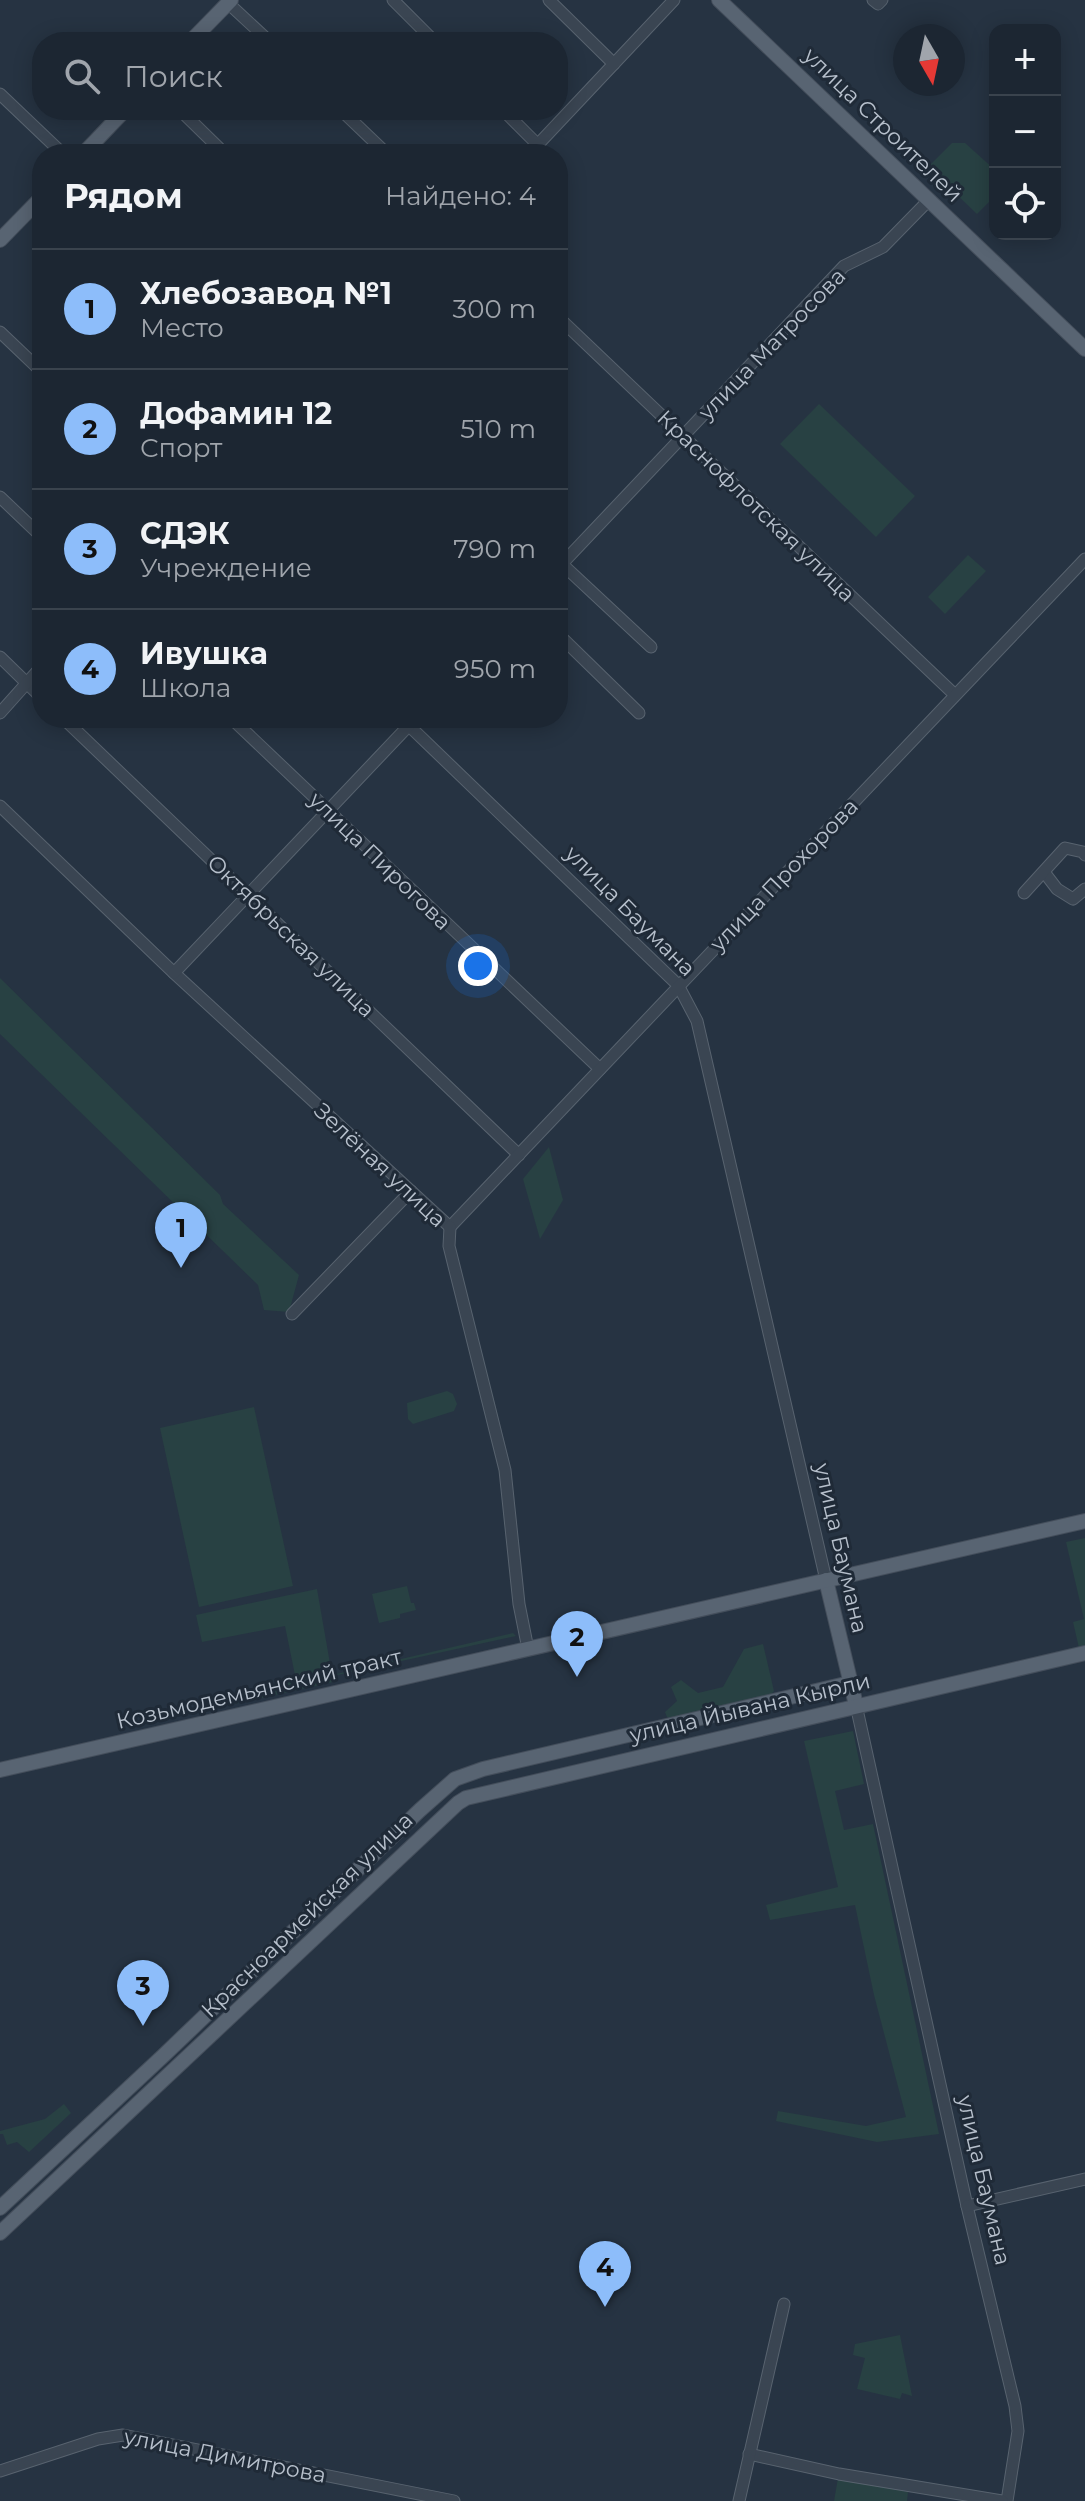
<!DOCTYPE html>
<html lang="ru">
<meta charset="utf-8">
<style>
body{margin:0;font-family:Montserrat,sans-serif;background:#252e3a;color:#f1f3f6}
.controls{position:absolute;right:24px;top:24px;display:grid;overflow:hidden;border-radius:16px;box-shadow:0 4px 20px #0003}
.controls button{width:72px;height:72px;display:grid;place-items:center;padding:0;border:0;border-bottom:2px solid #3a434d;background:#1c2632;color:#f1f3f6;font:40px sans-serif}
.compass{position:absolute;left:893px;top:24px;width:72px;height:72px;border-radius:50%;background:#1c2632;box-shadow:0 4px 20px #0003;rotate:171deg}
.you{position:absolute;left:478px;top:966px;width:28px;height:28px;margin:-20px;border:6px solid #fff;border-radius:50%;background:#1a73e8;box-shadow:0 0 0 12px #1a73e833}
.badge{display:grid;place-items:center;width:52px;height:52px;border-radius:50%;background:#8dbdfa;color:#111;font-size:26px;font-weight:700}
.pin{position:absolute;translate:-50% -66px;filter:drop-shadow(0 2px 4px #0008)}
.pin::after{content:'';position:absolute;top:42px;width:28px;height:24px;background:inherit;clip-path:polygon(0 0,100% 0,50% 100%)}
.list{margin:0;padding:0;list-style:none}
h2{display:flex;justify-content:space-between;align-items:center;height:104px;margin:0;padding:0 32px;font-size:34px}
h2 small{font-size:26px;font-weight:400;color:#a0a5ac}
.list li{display:grid;grid-template-columns:52px 1fr auto;gap:24px;align-items:center;box-sizing:border-box;height:120px;padding:0 32px;border-top:2px solid #3a434d}
.list b{display:block;font-size:30px;white-space:nowrap}
.list p{margin:0;font-size:26px;white-space:nowrap;color:#a0a5ac}
.list em{font-size:26px;font-style:normal;color:#a0a5ac}
.icon{flex:none;width:44px;height:44px;fill:none;stroke:currentColor;stroke-width:2;stroke-linecap:round;stroke-linejoin:round}
.map{position:relative;flex:none;width:1085px;height:2501px;overflow:hidden}
.search{position:absolute;background:#1c2632;box-shadow:0 4px 20px #0003;left:32px;top:32px;width:536px;height:88px;display:flex;align-items:center;gap:20px;box-sizing:border-box;padding:0 28px;border-radius:32px;color:#a0a5ac;font-size:30px}
.panel{position:absolute;background:#1c2632;box-shadow:0 4px 20px #0003;left:32px;top:144px;width:536px;height:584px;border-radius:32px}
.map>svg:first-child{display:block}
.green{fill:#284143}
.lines{fill:none;stroke-linecap:round;stroke-linejoin:round}
.minor-casing{stroke:#58636f;stroke-width:13}
.major-casing{stroke:#444e5b;stroke-width:16}
.minor{stroke:#3a4552;stroke-width:11}
.major{stroke:#586472;stroke-width:14}
.labels{text-anchor:middle;dominant-baseline:central;stroke-width:6;stroke-linejoin:round;paint-order:stroke}
.street-label{font-size:22px;fill:#b7c0cc;stroke:#1f2a37}
</style>
<div class="map">
<svg width="1085" height="2501" viewBox="0 0 1085 2501">
<rect width="100%" height="100%" fill="#263342"/>
<g class="green">
<polygon points="952,143 965,143 995,170 995,196 977,214 928,167"/>
<polygon points="819,404 915,496 876,537 780,444"/>
<polygon points="968,555 986,571 945,614 928,597"/>
<polygon points="0,978 220,1195 223,1204 299,1275 289,1312 264,1310 258,1285 0,1034"/>
<polygon points="549,1147 563,1200 540,1239 523,1179"/>
<polygon points="447,1391 453,1394 457,1404 454,1411 413,1424 408,1419 407,1403"/>
<polygon points="254,1407 293,1586 199,1607 160,1428"/>
<polygon points="1085,1538 1085,1646 1079,1648 1073,1622 1084,1619 1066,1542"/>
<polygon points="407,1586 411,1603 414,1603 416,1610 400,1614 400,1618 379,1623 372,1594"/>
<polygon points="317,1589 332,1675 513,1633 516,1636 333,1676 333,1682 230,1705 229,1697 296,1680 285,1626 202,1642 196,1615"/>
<polygon points="763,1644 774,1691 769,1698 674,1720 667,1717 665,1712 677,1701 671,1687 681,1680 698,1693 723,1687 744,1649"/>
<polygon points="853,1731 864,1784 835,1791 844,1830 873,1824 939,2134 877,2142 776,2121 778,2111 866,2126 906,2117 874,1995 855,1905 770,1920 766,1905 838,1887 804,1741"/>
<polygon points="64,2104 71,2113 29,2152 17,2142 7,2145 3,2134 0,2134 0,2131 45,2119"/>
<polygon points="900,2335 912,2396 902,2393 900,2399 857,2389 865,2358 853,2355 855,2344"/>
<polygon points="838,2478 908,2492 907,2501 834,2501"/>
</g>
<g class="lines">
<defs>
<g id="minor">
<polyline points="393,0 435,42"/>
<polyline points="549,0 614,64"/>
<polyline points="873,0 878,4 882,0"/>
<polyline points="228,3 270,42"/>
<polyline points="0,94 63,154"/>
<polyline points="180,110 225,154"/>
<polyline points="341,110 387,154"/>
<polyline points="503,110 538,145"/>
<polyline points="529,154 674,0"/>
<polyline points="558,317 955,695"/>
<polyline points="0,332 42,372"/>
<polyline points="0,497 42,537"/>
<polyline points="562,564 651,647"/>
<polyline points="558,568 844,266 883,247 929,200"/>
<polyline points="558,634 639,713"/>
<polyline points="0,657 42,698"/>
<polyline points="0,713 42,666"/>
<polyline points="63,718 519,1155"/>
<polyline points="231,718 600,1069"/>
<polyline points="401,718 678,985 697,1021 826,1580"/>
<polyline points="0,806 174,973 450,1227"/>
<polyline points="1044,872 1057,889 1073,899 1085,889"/>
<polyline points="1024,893 1065,848 1083,852 1085,855"/>
<polyline points="174,973 416,718"/>
<polyline points="450,1227 1085,559"/>
<polyline points="450,1227 449,1246 505,1470 519,1604 528,1649"/>
<polyline points="292,1314 411,1191"/>
<polyline points="856,1705 967,2206 1015,2406 1018,2431 1007,2501"/>
<polyline points="967,2206 1085,2179"/>
<polyline points="749,2454 839,2474 1002,2501"/>
<polyline points="0,2471 98,2439 123,2435 454,2501"/>
<polyline points="739,2501 784,2304"/>
</g>
<g id="major">
<polyline points="719,0 1085,349"/>
<polyline points="190,42 231,0"/>
<polyline points="83,154 125,110"/>
<polyline points="0,240 42,197"/>
<polyline points="826,1580 856,1705"/>
<polyline points="0,1770 1085,1521"/>
<polyline points="0,2208 163,2056 420,1810 455,1779 483,1769 850,1683"/>
<polyline points="0,2233 458,1803 466,1798 1085,1653"/>
</g>
</defs>
<use href="#minor" class="minor-casing"/>
<use href="#major" class="major-casing"/>
<use href="#minor" class="minor"/>
<use href="#major" class="major"/>
</g>
<g class="labels">
<g class="street-label">
<text transform="translate(883 125) rotate(44)">улица Строителей</text>
<text transform="translate(772 344) rotate(-46)">улица Матросова</text>
<text transform="translate(756 506) rotate(44)">Краснофлотская улица</text>
<text transform="translate(380 861) rotate(44)">улица Пирогова</text>
<text transform="translate(784 875) rotate(-46)">улица Прохорова</text>
<text transform="translate(630 911) rotate(45)">улица Баумана</text>
<text transform="translate(291 936) rotate(44)">Октябрьская улица</text>
<text transform="translate(380 1165) rotate(43)">Зелёная улица</text>
<text transform="translate(841 1548) rotate(77)">улица Баумана</text>
<text transform="translate(259 1689) rotate(-13)">Козьмодемьянский тракт</text>
<text transform="translate(750 1708) rotate(-13)">улица Йывана Кырли</text>
<text transform="translate(307 1915) rotate(-44)">Красноармейская улица</text>
<text transform="translate(984 2180) rotate(77)">улица Баумана</text>
<text transform="translate(225 2456) rotate(11)">улица Димитрова</text>
</g>
</g>
</svg>
<div class="controls">
<button>+</button>
<button>−</button>
<button><svg class="icon" aria-label="locate" viewBox="0 0 24 24"><circle cx="12" cy="12" r="6"/><path d="M12 2v4M12 18v4M2 12h4M18 12h4"/></svg></button>
</div>
<svg class="compass" viewBox="-18 -18 36 36"><path d="M0-13l5 13h-10z" fill="#e53935"/><path d="M0 13l5-13h-10z" fill="#a0a5ac"/></svg>
<div class="you"></div>
<div class="pin badge" style="left:181px;top:1268px">1</div>
<div class="pin badge" style="left:577px;top:1677px">2</div>
<div class="pin badge" style="left:143px;top:2026px">3</div>
<div class="pin badge" style="left:605px;top:2307px">4</div>
<div class="search"><svg class="icon" aria-label="search" viewBox="0 0 24 24"><circle cx="10" cy="10" r="6"/><path d="M15 15l6 6"/></svg>Поиск</div>
<section class="panel">
<h2>Рядом<small>Найдено: 4</small></h2>
<ul class="list">
<li><span class="badge">1</span><div><b>Хлебозавод №1</b><p>Место</p></div><em>300 m</em></li>
<li><span class="badge">2</span><div><b>Дофамин 12</b><p>Спорт</p></div><em>510 m</em></li>
<li><span class="badge">3</span><div><b>СДЭК</b><p>Учреждение</p></div><em>790 m</em></li>
<li><span class="badge">4</span><div><b>Ивушка</b><p>Школа</p></div><em>950 m</em></li>
</ul>
</section>
</div>
